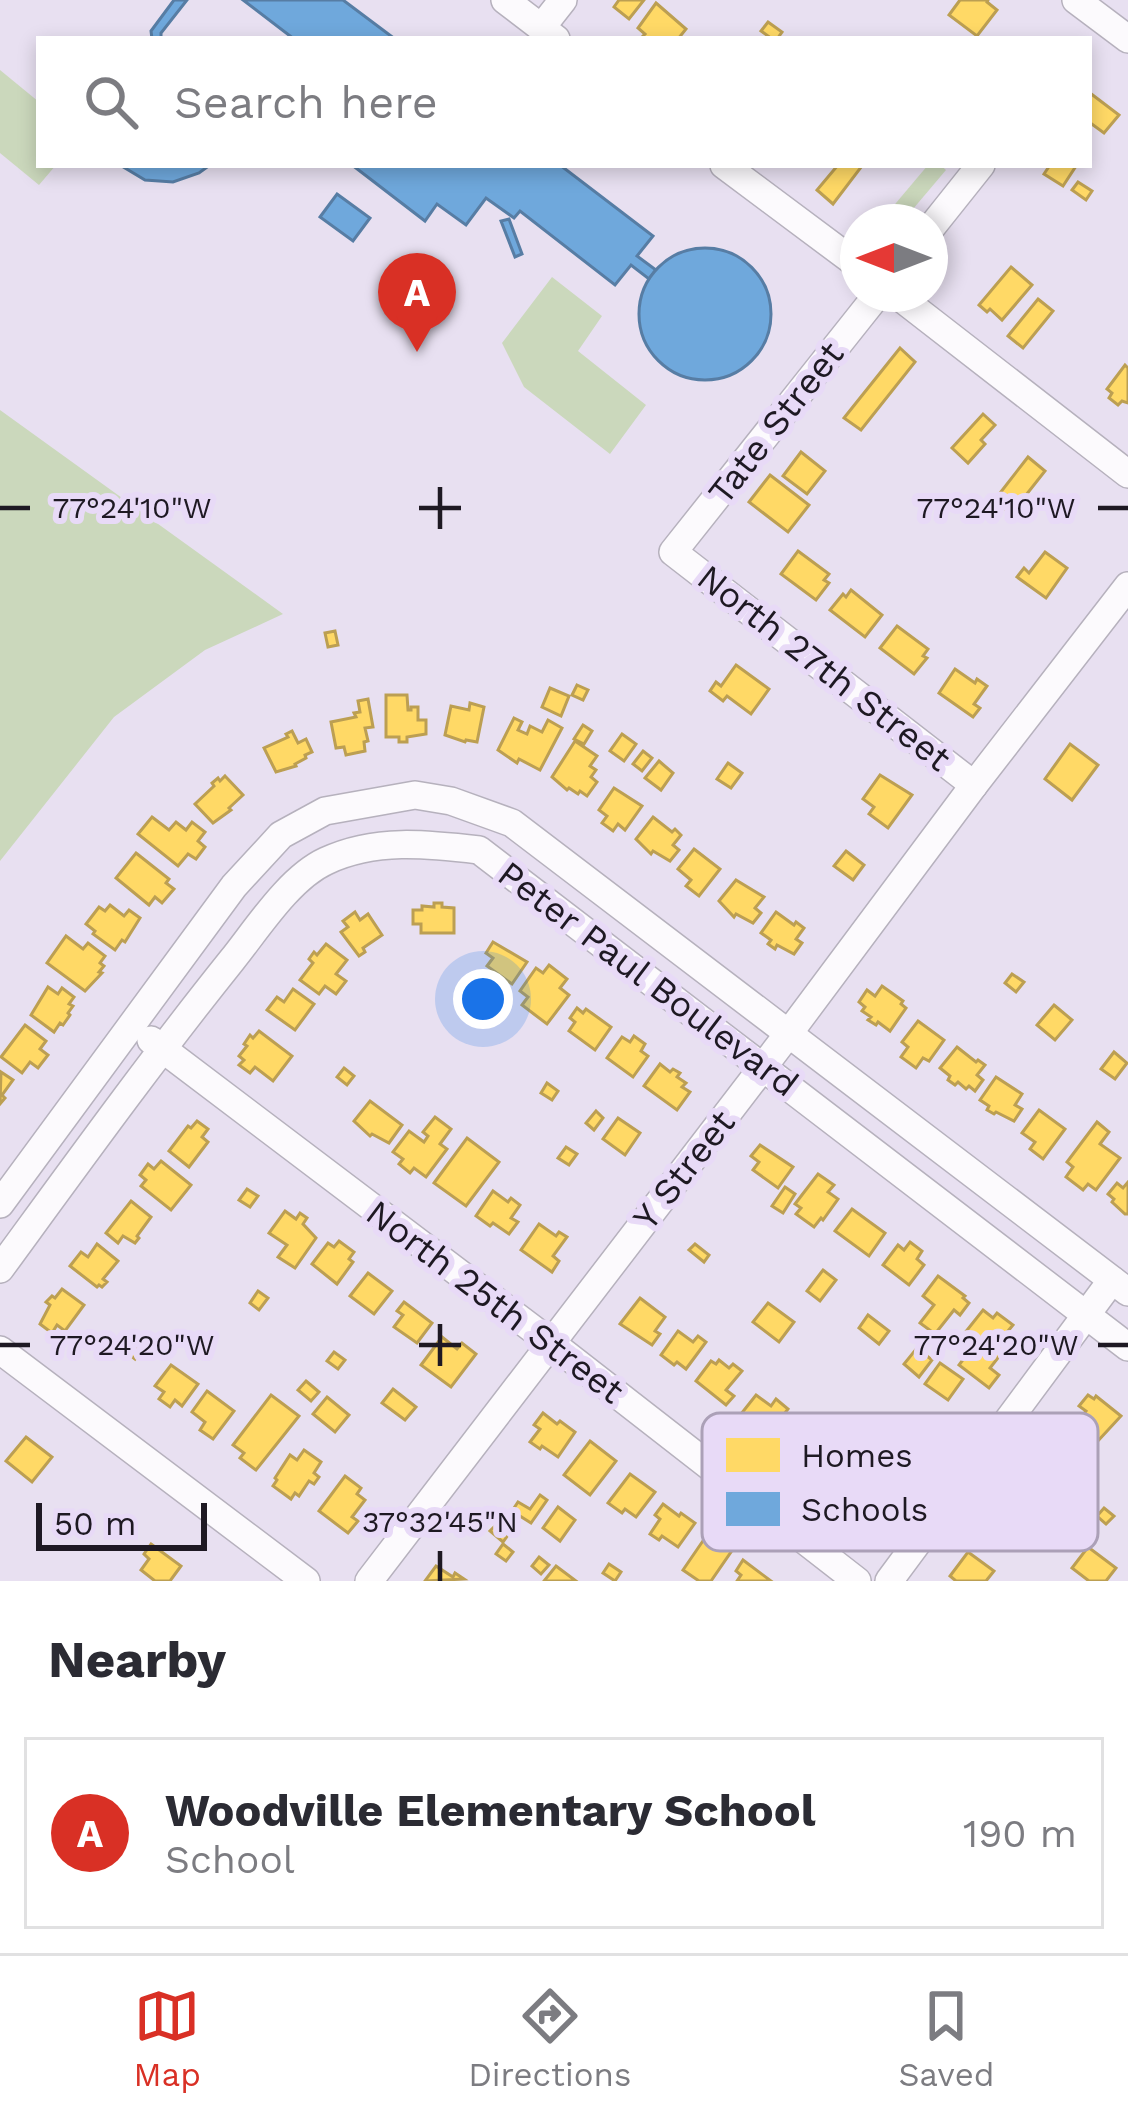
<!DOCTYPE html>
<meta charset="utf-8">
<style>
body{margin:0;font-family:"Work Sans",sans-serif;background:#f7f7f7;color:#2b2b33}
.compass{position:absolute;left:840px;top:204px;width:108px;height:108px;border-radius:50%;background:#fff;box-shadow:0 6px 18px #0003;rotate:270deg}
.scale{position:absolute;left:36px;bottom:30px;width:171px;box-sizing:border-box;padding-left:12px;border:6px solid #1e1923;border-top:0;font-size:33px;line-height:42px;white-space:nowrap;color:#1e1923;-webkit-text-stroke:9px #e8daf7;paint-order:stroke}
.you{position:absolute;left:483px;top:999px;width:42px;height:42px;margin:-30px;border:9px solid #fff;border-radius:50%;background:#1a73e8;box-shadow:0 0 0 18px #1a73e833}
.badge{display:grid;place-items:center;width:78px;height:78px;border-radius:50%;background:#d93025;color:#fff;font-size:39px;font-weight:700}
.pin{position:absolute;translate:-50% -99px;filter:drop-shadow(0 3px 6px #0008)}
.pin::after{content:'';position:absolute;top:63px;width:42px;height:36px;background:inherit;clip-path:polygon(0 0,100% 0,50% 100%)}
.list{margin:0;padding:0;list-style:none}
h2{display:flex;justify-content:space-between;align-items:center;height:156px;margin:0;padding:0 48px;font-size:51px}
h2 small{font-size:39px;font-weight:400;color:#7c7c81}
.list li{display:grid;grid-template-columns:78px 1fr auto;gap:36px;align-items:center;box-sizing:border-box;height:192px;margin:0 24px 24px;padding:0 24px;border:3px solid #e1e1e2;border-radius:0px}
.list b{display:block;font-size:45px;white-space:nowrap}
.list p{margin:0;font-size:39px;white-space:nowrap;color:#7c7c81}
.list em{font-size:39px;font-style:normal;color:#7c7c81}
.icon{flex:none;width:66px;height:66px;fill:none;stroke:currentColor;stroke-width:2;stroke-linecap:round;stroke-linejoin:round}
.map{position:relative;flex:none;width:1128px;height:1581px;overflow:hidden}
.search{position:absolute;background:#fff;box-shadow:0 6px 18px #0003;left:36px;right:36px;top:36px;height:132px;display:flex;align-items:center;gap:30px;box-sizing:border-box;padding:0 42px;border-radius:0px;color:#7c7c81;font-size:45px}
.sheet{height:372px;background:#fff}
nav{display:flex;justify-content:space-around;align-items:center;box-sizing:border-box;height:168px;border-top:3px solid #e1e1e2;background:#fff;font-size:33px;color:#7c7c81}
nav a{display:grid;justify-items:center;gap:6px}
nav .on{color:#d93025}
.map>svg:first-child{display:block}
.green{fill:#cbd8bc}
.homes{fill:#ffd966;stroke:#bc9f52;stroke-width:3}
.schools{fill:#6fa8dc;stroke:#577da4;stroke-width:3}
.lines{fill:none;stroke-linecap:round;stroke-linejoin:round}
.street-casing{stroke:#b6b1bd;stroke-width:30}
.street{stroke:#fcfafd;stroke-width:27}
.ticks{fill:none;stroke:#1e1923;stroke-width:4.5}
.labels{text-anchor:middle;dominant-baseline:central;stroke-width:12;stroke-linejoin:round;paint-order:stroke}
.street-label{font-size:36px;fill:#1e1923;stroke:#e8daf7}
.key{fill:#e8daf7;stroke:#aba0b7;stroke-width:3}
.key-label{font-size:33px;fill:#1e1923}
.ticks-label{font-size:30px;text-anchor:middle;fill:#1e1923;stroke:#e8daf7;stroke-width:12;stroke-linejoin:round;paint-order:stroke}
</style>
<div class="map">
<svg width="1128" height="1581" viewBox="0 0 1128 1581">
<rect width="100%" height="100%" fill="#e8e0f1"/>
<g class="green">
<polygon points="0,70 39,102 39,165 56,165 39,185 0,153"/>
<polygon points="928,165 940,165 946,170 902,222 880,222"/>
<polygon points="552,277 602,316 578,351 646,405 610,454 524,387 502,343"/>
<polygon points="0,410 283,614 205,650 114,717 0,861"/>
</g>
<g class="homes">
<polygon points="619,0 644,0 629,19 614,7"/>
<polygon points="960,0 988,0 987,2 997,10 977,36 949,15"/>
<polygon points="656,3 686,29 678,39 645,39 642,37 645,34 638,28"/>
<polygon points="768,22 782,32 777,39 772,39 761,31"/>
<polygon points="1090,93 1119,115 1104,133 1089,122"/>
<polygon points="838,165 862,166 833,204 817,190"/>
<polygon points="1050,165 1074,165 1076,166 1063,186 1044,174"/>
<polygon points="1078,182 1092,191 1086,200 1072,190"/>
<polygon points="1011,267 1032,285 1002,320 990,309 987,312 979,305"/>
<polygon points="1038,299 1053,311 1023,348 1008,336"/>
<polygon points="900,348 915,362 861,430 844,418"/>
<polygon points="1125,365 1128,368 1128,403 1122,401 1118,405 1109,398 1112,393 1107,389"/>
<polygon points="983,414 995,425 981,440 985,444 968,463 952,448"/>
<polygon points="801,452 825,471 807,494 783,476"/>
<polygon points="1028,457 1045,471 1011,514 1004,508 1010,501 1000,493"/>
<polygon points="770,475 809,505 788,532 749,502"/>
<polygon points="798,551 829,574 824,580 829,583 816,600 781,574"/>
<polygon points="1045,552 1067,568 1046,598 1017,577 1024,568 1029,573"/>
<polygon points="851,590 882,615 865,637 830,610 843,594 846,597"/>
<polygon points="897,626 928,649 923,656 927,658 914,674 880,648"/>
<polygon points="335,631 338,645 328,647 325,633"/>
<polygon points="736,665 769,689 751,714 727,696 723,701 710,691 716,682 721,686"/>
<polygon points="955,669 975,683 977,679 987,686 974,704 980,708 973,717 939,693"/>
<polygon points="577,685 588,690 583,700 572,695"/>
<polygon points="550,688 569,696 561,716 542,707"/>
<polygon points="386,695 407,695 408,710 411,710 411,707 418,707 418,720 426,720 426,734 407,737 407,742 399,742 399,737 386,737"/>
<polygon points="368,699 373,727 365,728 368,741 364,742 365,751 346,755 344,747 336,748 331,722 356,717 354,713 360,712 358,701"/>
<polygon points="470,703 484,707 477,742 466,740 465,742 445,735 451,706 469,710"/>
<polygon points="514,718 522,722 518,730 527,734 530,726 542,732 548,720 562,728 540,770 519,759 517,763 498,750"/>
<polygon points="583,725 592,731 584,744 574,739"/>
<polygon points="292,731 298,743 306,739 312,752 305,755 306,758 295,764 296,766 276,772 264,748 288,737 286,734"/>
<polygon points="622,734 636,744 624,761 610,751"/>
<polygon points="575,741 597,756 590,766 596,770 591,777 597,782 587,796 580,791 578,794 569,788 567,790 552,777"/>
<polygon points="1070,744 1098,765 1072,800 1045,779"/>
<polygon points="643,751 652,758 642,771 633,764"/>
<polygon points="659,761 673,773 661,790 645,778"/>
<polygon points="728,763 742,773 731,788 717,779"/>
<polygon points="880,775 912,795 888,828 869,814 874,807 863,799"/>
<polygon points="225,776 243,795 229,808 231,810 213,823 195,804 214,786 212,783 218,778 220,781"/>
<polygon points="614,788 642,806 625,830 618,824 613,831 602,823 607,816 599,810"/>
<polygon points="152,817 169,830 176,822 186,830 192,822 205,832 198,841 205,847 196,859 188,854 178,866 138,834"/>
<polygon points="653,817 672,832 675,829 681,835 673,845 679,850 670,861 653,851 651,854 636,839"/>
<polygon points="694,849 720,869 699,896 686,886 691,880 678,869"/>
<polygon points="846,851 864,865 853,880 834,866"/>
<polygon points="136,853 169,879 166,883 174,889 162,903 155,897 149,905 116,878"/>
<polygon points="736,880 764,897 755,908 761,913 753,923 736,914 734,917 719,901"/>
<polygon points="434,903 442,903 442,907 454,908 454,933 421,933 421,924 413,924 413,910 422,910 422,906 434,907"/>
<polygon points="110,905 124,916 129,910 140,918 125,942 122,940 115,950 93,934 95,931 86,924 99,907 105,911"/>
<polygon points="355,912 360,920 368,914 382,935 363,948 365,952 359,956 341,932 348,927 343,921"/>
<polygon points="776,912 794,925 796,922 804,928 796,939 802,943 794,954 777,945 775,949 768,944 771,940 761,933"/>
<polygon points="66,936 83,949 88,943 105,956 100,963 104,966 99,972 102,973 85,991 47,963"/>
<polygon points="493,942 527,962 512,984 487,966 493,958 486,953"/>
<polygon points="326,944 347,960 336,974 346,981 336,994 325,986 319,994 300,980 313,963 309,959 314,952 317,955"/>
<polygon points="549,965 567,979 560,988 569,995 547,1024 522,1005 528,997 520,991 536,968 543,973"/>
<polygon points="1012,974 1024,982 1016,992 1005,983"/>
<polygon points="882,986 903,1001 901,1004 906,1008 890,1031 878,1022 876,1025 868,1020 871,1017 862,1011 865,1007 859,1002 867,990 875,996"/>
<polygon points="48,987 58,994 62,988 74,997 69,1004 73,1006 68,1013 70,1015 63,1025 60,1023 54,1032 31,1015"/>
<polygon points="293,989 314,1004 295,1030 267,1010 277,997 284,1002"/>
<polygon points="1054,1005 1072,1020 1055,1040 1037,1025"/>
<polygon points="577,1008 583,1013 586,1009 611,1027 595,1050 569,1031 575,1022 570,1018"/>
<polygon points="918,1021 944,1040 929,1061 923,1058 916,1068 901,1057 908,1047 902,1042"/>
<polygon points="25,1025 46,1041 40,1049 48,1055 38,1068 30,1062 22,1073 1,1057"/>
<polygon points="259,1031 292,1056 273,1081 255,1067 250,1073 239,1065 244,1060 239,1056 247,1046 244,1044 250,1035 253,1038"/>
<polygon points="634,1036 645,1044 641,1051 648,1056 633,1077 607,1058 622,1037 630,1042"/>
<polygon points="957,1047 976,1062 978,1060 985,1065 977,1075 983,1080 975,1091 969,1086 966,1089 958,1082 955,1085 948,1080 950,1076 940,1068"/>
<polygon points="1114,1052 1127,1063 1115,1079 1101,1069"/>
<polygon points="660,1064 670,1072 673,1069 680,1073 677,1077 686,1083 682,1087 690,1092 677,1110 644,1086"/>
<polygon points="344,1068 354,1076 347,1085 337,1077"/>
<polygon points="1,1072 13,1080 2,1095 5,1098 0,1104"/>
<polygon points="996,1077 1022,1094 1015,1105 1022,1109 1014,1121 996,1112 994,1114 987,1110 989,1106 980,1100"/>
<polygon points="547,1083 558,1091 552,1100 541,1093"/>
<polygon points="370,1101 402,1125 389,1143 372,1134 370,1136 354,1121"/>
<polygon points="1039,1110 1065,1129 1043,1159 1030,1149 1035,1142 1022,1133"/>
<polygon points="596,1111 603,1118 594,1130 586,1123"/>
<polygon points="435,1117 451,1129 440,1144 447,1149 426,1177 414,1168 410,1173 399,1164 403,1159 393,1152 409,1131 424,1142 428,1136 423,1132"/>
<polygon points="618,1118 640,1133 625,1155 603,1139"/>
<polygon points="197,1121 208,1129 202,1137 208,1142 189,1167 169,1151 188,1126 191,1128"/>
<polygon points="1097,1122 1109,1132 1100,1144 1120,1158 1096,1190 1088,1184 1083,1190 1066,1177 1073,1167 1067,1162"/>
<polygon points="467,1138 499,1162 466,1206 434,1183"/>
<polygon points="760,1145 793,1167 778,1188 753,1170 759,1162 751,1156"/>
<polygon points="566,1147 577,1154 569,1165 558,1158"/>
<polygon points="161,1161 191,1185 171,1210 141,1186 146,1180 140,1175 148,1164 154,1169"/>
<polygon points="818,1174 834,1185 828,1192 838,1199 823,1220 821,1218 814,1227 796,1214 801,1208 795,1204"/>
<polygon points="1128,1182 1128,1214 1125,1214 1112,1202 1114,1199 1108,1194 1117,1183 1123,1188"/>
<polygon points="785,1187 795,1194 783,1213 772,1206"/>
<polygon points="247,1189 258,1196 250,1207 239,1200"/>
<polygon points="493,1191 508,1202 511,1198 520,1205 511,1218 518,1222 509,1234 493,1223 490,1226 476,1216"/>
<polygon points="131,1201 151,1217 137,1236 139,1238 135,1243 123,1236 118,1243 106,1233"/>
<polygon points="852,1209 885,1233 869,1256 835,1231"/>
<polygon points="285,1211 296,1219 300,1213 307,1218 303,1224 316,1238 295,1268 278,1257 287,1245 269,1233"/>
<polygon points="539,1224 556,1236 559,1232 567,1237 553,1256 559,1261 552,1272 521,1250"/>
<polygon points="339,1241 354,1252 349,1259 353,1262 337,1284 312,1264 328,1243 334,1247"/>
<polygon points="910,1242 922,1251 917,1259 924,1265 909,1285 883,1265 898,1245 904,1250"/>
<polygon points="97,1244 118,1261 103,1279 107,1282 102,1287 99,1285 97,1287 70,1266 81,1252 88,1257"/>
<polygon points="695,1244 709,1255 704,1262 689,1250"/>
<polygon points="823,1270 836,1280 820,1301 807,1291"/>
<polygon points="368,1273 392,1291 374,1314 350,1296"/>
<polygon points="938,1276 965,1296 963,1298 969,1303 960,1315 954,1310 935,1334 920,1323 934,1305 923,1296"/>
<polygon points="62,1289 84,1305 65,1331 57,1325 52,1333 40,1324 50,1305 46,1302 52,1296 55,1298"/>
<polygon points="258,1291 268,1298 259,1310 250,1303"/>
<polygon points="640,1298 665,1317 655,1331 660,1334 652,1345 620,1324"/>
<polygon points="404,1302 432,1323 417,1343 394,1327 403,1315 397,1311"/>
<polygon points="768,1303 794,1322 779,1342 753,1322"/>
<polygon points="983,1310 993,1318 997,1313 1013,1325 1008,1331 1015,1336 990,1368 999,1375 989,1388 959,1365 968,1353 956,1344"/>
<polygon points="868,1315 889,1331 879,1344 859,1328"/>
<polygon points="678,1331 693,1342 698,1336 706,1342 686,1369 677,1362 674,1365 661,1355"/>
<polygon points="124,1337 141,1350 135,1359 118,1346"/>
<polygon points="442,1337 457,1349 462,1343 476,1354 451,1387 421,1365"/>
<polygon points="917,1348 932,1360 919,1377 904,1364"/>
<polygon points="334,1352 345,1360 338,1369 327,1361"/>
<polygon points="719,1360 729,1368 733,1364 742,1371 726,1390 734,1396 726,1405 696,1381 711,1361 716,1364"/>
<polygon points="940,1363 963,1379 948,1400 925,1384"/>
<polygon points="171,1365 198,1384 182,1406 175,1400 170,1407 159,1399 164,1392 155,1386"/>
<polygon points="306,1381 319,1392 311,1401 298,1390"/>
<polygon points="393,1389 416,1407 405,1420 382,1403"/>
<polygon points="207,1391 234,1411 213,1439 200,1430 205,1422 192,1412"/>
<polygon points="271,1395 299,1416 256,1470 240,1458 244,1453 233,1445"/>
<polygon points="756,1395 771,1406 776,1399 788,1409 766,1438 747,1423 749,1420 741,1414"/>
<polygon points="1088,1395 1094,1399 1096,1396 1121,1416 1096,1443 1079,1430 1085,1422 1080,1419 1086,1411 1079,1406"/>
<polygon points="327,1397 349,1415 335,1432 313,1414"/>
<polygon points="543,1413 557,1424 560,1421 575,1432 558,1457 542,1446 540,1449 530,1442 540,1429 534,1425"/>
<polygon points="26,1437 52,1457 32,1482 6,1461"/>
<polygon points="590,1441 616,1461 590,1495 564,1475"/>
<polygon points="304,1450 321,1462 314,1473 319,1477 314,1484 309,1481 299,1496 295,1493 291,1499 273,1486 277,1480 275,1478 290,1455 297,1460"/>
<polygon points="630,1474 655,1492 636,1517 625,1509 622,1513 608,1503"/>
<polygon points="345,1476 361,1488 357,1494 365,1500 352,1517 358,1521 348,1533 319,1511"/>
<polygon points="540,1495 547,1500 531,1523 512,1511 518,1502 530,1509"/>
<polygon points="663,1504 679,1516 681,1513 695,1523 678,1547 662,1536 659,1540 650,1534 660,1519 655,1515"/>
<polygon points="558,1507 575,1520 560,1541 543,1528"/>
<polygon points="1104,1508 1114,1516 1106,1524 1097,1516"/>
<polygon points="496,1525 508,1535 503,1542 490,1531"/>
<polygon points="709,1532 733,1549 711,1581 699,1581 683,1570"/>
<polygon points="151,1544 181,1566 170,1581 155,1581 141,1570 149,1559 144,1554"/>
<polygon points="503,1544 513,1552 506,1561 496,1554"/>
<polygon points="1088,1547 1116,1568 1106,1581 1089,1581 1072,1568"/>
<polygon points="968,1552 994,1571 986,1581 956,1581 950,1576"/>
<polygon points="539,1557 549,1565 541,1574 532,1566"/>
<polygon points="743,1560 771,1581 737,1581 741,1575 736,1571"/>
<polygon points="609,1564 621,1572 615,1581 603,1573"/>
<polygon points="436,1566 453,1577 455,1573 464,1579 425,1581"/>
<polygon points="556,1566 576,1581 544,1581"/>
</g>
<g class="schools">
<polygon points="174,0 187,0 161,33 161,39 152,39 151,31"/>
<polygon points="243,0 343,0 395,39 294,39"/>
<polygon points="120,165 210,165 199,173 173,182 145,180"/>
<polygon points="352,165 560,165 653,236 637,256 656,270 649,279 631,265 615,285 520,211 514,218 486,198 466,225 437,204 425,221"/>
<polygon points="337,194 370,218 353,241 320,217"/>
<polygon points="509,219 522,254 515,257 501,221"/>
<circle cx="705" cy="314" r="66"/>
</g>
<g class="lines">
<defs>
<g id="street">
<polyline points="505,0 556,39"/>
<polyline points="1076,0 1128,39"/>
<polyline points="541,28 563,0"/>
<polyline points="724,165 858,265"/>
<polyline points="930,229 981,165"/>
<polyline points="878,294 673,552 974,785"/>
<polyline points="896,294 1128,474"/>
<polyline points="151,1040 550,1342 857,1581"/>
<polyline points="0,1204 234,886 281,835 325,811 415,795 451,801 512,823 1128,1292"/>
<path d="M 0,1269 C 76,1165 151,1061 232,960 C 257,929 289,878 326,861 C 375,838 427,844 479,850 L 1128,1347"/>
<polyline points="0,1350 306,1581"/>
<polyline points="369,1581 789,1033 974,785 1128,586"/>
<polyline points="889,1581 1112,1280"/>
</g>
</defs>
<use href="#street" class="street-casing"/>
<use href="#street" class="street"/>
</g>
<path class="ticks" d="M 440,487 L 440,529M 0,508 L 30,508M 419,508 L 461,508M 1098,508 L 1128,508M 440,1324 L 440,1366M 0,1345 L 30,1345M 419,1345 L 461,1345M 1098,1345 L 1128,1345M 440,1551 L 440,1581"/>
<g class="labels">
<g class="street-label">
<text transform="translate(776 423) rotate(-52)">Tate Street</text>
<text transform="translate(824 668) rotate(38)">North 27th Street</text>
<text transform="translate(648 979) rotate(37)">Peter Paul Boulevard</text>
<text transform="translate(684 1170) rotate(-52)">Y Street</text>
<text transform="translate(495 1302) rotate(37)">North 25th Street</text>
</g>
</g>
<rect x="702" y="1413" width="396" height="138" rx="18" class="key"/>
<rect x="726" y="1438" width="54" height="34" fill="#ffd966"/>
<rect x="726" y="1492" width="54" height="34" fill="#6fa8dc"/>
<g class="key-label">
<text x="801" y="1467">Homes</text>
<text x="801" y="1521">Schools</text>
</g>
<g class="ticks-label">
<text x="996" y="518">77°24'10"W</text>
<text x="132" y="518">77°24'10"W</text>
<text x="996" y="1355">77°24'20"W</text>
<text x="132" y="1355">77°24'20"W</text>
<text x="440" y="1532">37°32'45"N</text>
</g>
</svg>
<svg class="compass" viewBox="-18 -18 36 36"><path d="M0-13l5 13h-10z" fill="#e53935"/><path d="M0 13l5-13h-10z" fill="#7c7c81"/></svg>
<div class="scale">50 m</div>
<div class="you"></div>
<div class="pin badge" style="left:417px;top:352px">A</div>
<div class="search"><svg class="icon" aria-label="search" viewBox="0 0 24 24"><circle cx="10" cy="10" r="6"/><path d="M15 15l6 6"/></svg>Search here</div>
</div>
<section class="sheet">
<h2>Nearby<small></small></h2>
<ul class="list">
<li><span class="badge">A</span><div><b>Woodville Elementary School</b><p>School</p></div><em>190 m</em></li>
</ul>
</section>
<nav>
<a class="on"><svg class="icon" aria-label="map" viewBox="0 0 24 24"><path d="M3 6l6-2 6 2 6-2v14l-6 2-6-2-6 2zM9 4v14M15 6v14"/></svg>Map</a>
<a><svg class="icon" aria-label="directions" viewBox="0 0 24 24"><path d="M12 3l9 9-9 9-9-9zM9 14v-3h6M13 9l2 2-2 2"/></svg>Directions</a>
<a><svg class="icon" aria-label="saved" viewBox="0 0 24 24"><path d="M7 4h10v16l-5-4-5 4z"/></svg>Saved</a>
</nav>
